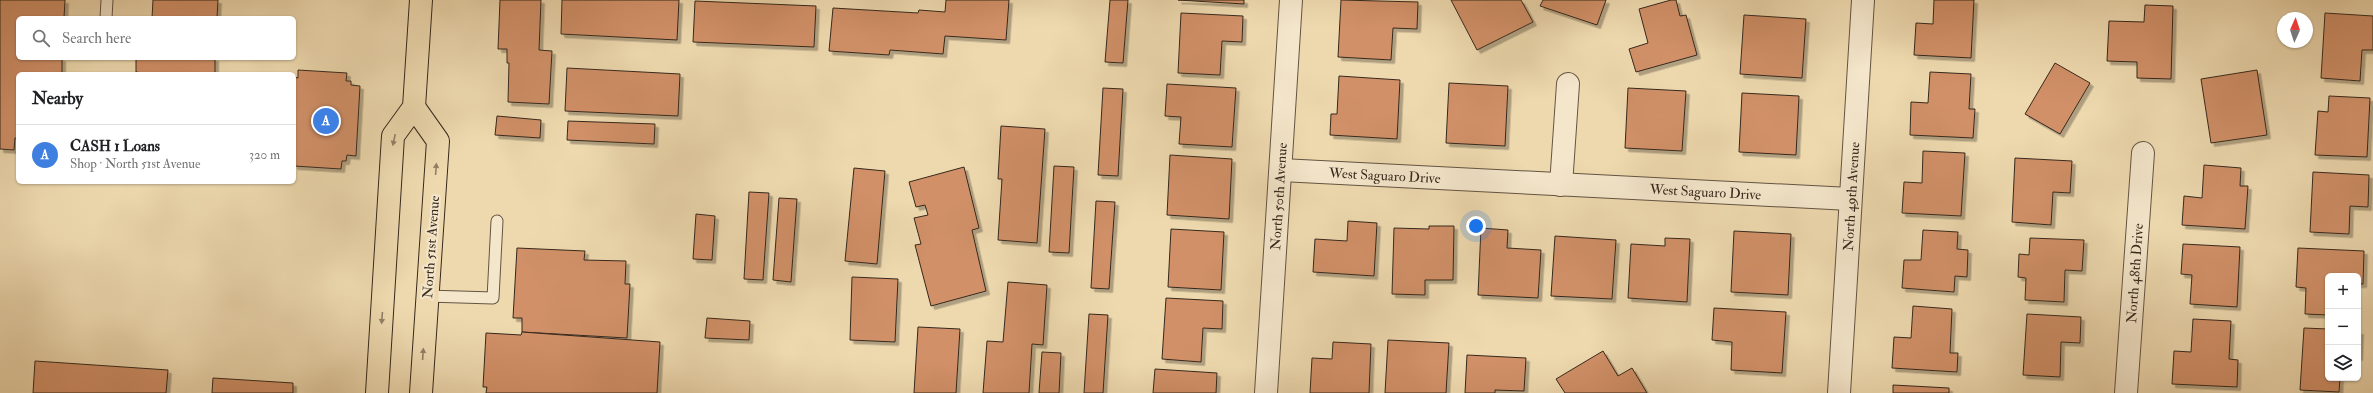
<!DOCTYPE html>
<meta charset="utf-8">
<style>
body{margin:0;font-family:"IM FELL Double Pica",serif;background:#f6f6f6;color:#202124}
.controls{position:absolute;right:12px;bottom:12px;display:grid;overflow:hidden;border-radius:6px;box-shadow:0 1px 3px #0004}
.controls button{width:36px;height:36px;display:grid;place-items:center;padding:0;border:0;border-bottom:1px solid #e0e0e0;background:#fff;color:#202124;font:20px sans-serif}
.compass{position:absolute;left:2277px;top:12px;width:36px;height:36px;border-radius:50%;background:#fff;box-shadow:0 1px 3px #0004;rotate:3deg}
.you{position:absolute;left:1476px;top:226px;width:14px;height:14px;margin:-10px;border:3px solid #fff;border-radius:50%;background:#1a73e8;box-shadow:0 0 0 6px #1a73e833}
.badge{display:grid;place-items:center;width:26px;height:26px;border-radius:50%;background:#8f2418;color:#fff;font-size:13px;font-weight:700}
.pin{position:absolute;translate:-50% -50%;border:2px solid #fff;box-shadow:0 1px 4px #0006}
.list{margin:0;padding:0;list-style:none}
h2{display:flex;justify-content:space-between;align-items:center;height:52px;margin:0;padding:0 16px;font-size:17px}
h2 small{font-size:13px;font-weight:400;color:#757577}
.list li{display:grid;grid-template-columns:26px 1fr auto;gap:12px;align-items:center;box-sizing:border-box;height:60px;padding:0 16px;border-top:1px solid #e0e0e0}
.list b{display:block;font-size:15px;white-space:nowrap}
.list p{margin:0;font-size:13px;white-space:nowrap;color:#757577}
.list em{font-size:13px;font-style:normal;color:#757577}
.icon{flex:none;width:22px;height:22px;fill:none;stroke:currentColor;stroke-width:2;stroke-linecap:round;stroke-linejoin:round}
.map{position:relative;flex:none;width:2373px;height:393px;overflow:hidden}
.search{position:absolute;background:#fff;box-shadow:0 1px 3px #0004;left:16px;top:16px;width:280px;height:44px;display:flex;align-items:center;gap:10px;box-sizing:border-box;padding:0 14px;border-radius:6px;color:#757577;font-size:15px}
.panel{position:absolute;background:#fff;box-shadow:0 1px 3px #0004;left:16px;top:72px;width:280px;height:112px;border-radius:6px}
.map>svg:first-child{display:block}
.building{fill:#d19067;stroke:#35281d;filter:url(#shadow)}
.lines{fill:none;stroke-linecap:round;stroke-linejoin:round}
.lane-casing{stroke:#635442;stroke-width:13}
.street-casing{stroke:#635442;stroke-width:24}
.primary-casing{stroke:#35281d;stroke-width:24}
.lane{stroke:#f4e6cb;stroke-width:11}
.street{stroke:#f4e6cb;stroke-width:22}
.primary{stroke:#eed9af;stroke-width:22}
.oneway{fill:#928066}
.labels{text-anchor:middle;dominant-baseline:central;stroke-width:4;stroke-linejoin:round;paint-order:stroke}
.street-label{font-size:14px;fill:#35281d;stroke:#f4e6cb}
</style>
<div class="map">
<svg width="2373" height="393" viewBox="0 0 2373 393">
<defs>
<filter id="shadow"><feDropShadow dx="3.5" dy="3.5" stdDeviation="0" flood-color="#0004"/></filter>
</defs>
<rect width="100%" height="100%" fill="#eed9af"/>
<filter id="stains"><feTurbulence type="fractalNoise" baseFrequency=".005" numOctaves="4"/><feColorMatrix values="0 0 0 0 .2 0 0 0 0 .09 0 0 0 0 .02 0 0 0 .5 -.17"/></filter>
<radialGradient id="worn" r=".72"><stop offset=".6" stop-color="#630" stop-opacity="0"/><stop offset="1" stop-color="#630" stop-opacity=".3"/></radialGradient>
<g class="building">
<polygon points="0,0 65,0 64,18 18,18 18,58 62,58 62,74 18,74 18,138 15,138 14,150 0,149"/>
<polygon points="153,0 218,0 217,18 152,18"/>
<polygon points="500,0 541,0 539,50 552,51 549,104 508,102 509,63 507,63 507,49 498,49"/>
<polygon points="562,0 679,0 677,40 561,34"/>
<polygon points="946,0 1009,0 1006,40 945,36 943,54 890,50 889,55 829,51 833,8 918,13 919,10 945,12"/>
<polygon points="1110,0 1128,0 1123,63 1105,62"/>
<polygon points="1178,0 1244,0 1244,4"/>
<polygon points="1341,0 1418,2 1417,29 1393,28 1391,60 1338,57"/>
<polygon points="1451,0 1521,0 1533,22 1477,50"/>
<polygon points="1543,0 1606,0 1597,25 1540,6"/>
<polygon points="1671,0 1676,0 1680,16 1686,15 1697,55 1636,72 1629,49 1648,43 1639,9"/>
<polygon points="1934,0 1974,0 1971,58 1914,55 1916,23 1933,24"/>
<polygon points="695,1 816,6 814,47 693,42"/>
<polygon points="2145,5 2173,6 2171,79 2137,78 2137,62 2107,61 2109,21 2144,22"/>
<polygon points="1181,13 1243,16 1242,42 1222,41 1220,75 1178,73"/>
<polygon points="2325,13 2373,16 2373,50 2362,50 2360,81 2321,78"/>
<polygon points="1744,15 1806,19 1802,78 1740,74"/>
<polygon points="136,58 215,58 215,74 149,74 136,72"/>
<polygon points="2055,63 2090,83 2060,134 2025,114"/>
<polygon points="567,68 680,74 678,116 565,111"/>
<polygon points="298,70 347,73 346,81 351,81 351,85 360,86 356,156 347,155 346,161 342,161 341,169 294,166 294,77 298,78"/>
<polygon points="2257,70 2267,135 2211,143 2201,79"/>
<polygon points="1930,72 1971,74 1969,109 1975,109 1973,138 1910,135 1911,102 1928,103"/>
<polygon points="1339,76 1400,80 1397,139 1330,135 1331,114 1337,114"/>
<polygon points="1449,83 1508,86 1505,146 1446,143"/>
<polygon points="1167,84 1236,88 1232,147 1179,144 1181,117 1165,116"/>
<polygon points="1103,88 1123,89 1118,176 1098,175"/>
<polygon points="1628,88 1686,91 1682,151 1625,148"/>
<polygon points="1742,93 1799,96 1796,155 1739,152"/>
<polygon points="2329,96 2370,98 2367,157 2315,155 2318,111 2328,112"/>
<polygon points="497,116 541,120 540,138 495,135"/>
<polygon points="568,121 655,124 654,144 567,140"/>
<polygon points="1001,126 1045,129 1037,243 998,240 1002,179 998,179"/>
<polygon points="1923,151 1965,153 1961,216 1902,213 1904,182 1922,183"/>
<polygon points="1170,155 1232,159 1229,219 1167,215"/>
<polygon points="2015,158 2072,161 2070,193 2053,192 2051,225 2012,222"/>
<polygon points="2204,165 2241,168 2240,186 2248,186 2245,229 2182,225 2184,196 2202,198"/>
<polygon points="1054,166 1074,167 1069,253 1049,252"/>
<polygon points="964,167 979,228 972,230 986,291 931,306 915,245 921,244 914,218 928,215 925,205 916,207 909,182"/>
<polygon points="854,168 885,171 877,264 845,261"/>
<polygon points="2313,172 2369,175 2368,207 2350,206 2349,234 2310,232"/>
<polygon points="749,192 769,193 763,280 744,279"/>
<polygon points="779,198 797,199 791,282 773,280"/>
<polygon points="1096,201 1115,202 1109,289 1091,288"/>
<polygon points="696,214 715,216 712,260 693,259"/>
<polygon points="1348,221 1377,223 1374,276 1313,272 1315,239 1347,241"/>
<polygon points="1429,226 1454,226 1453,280 1425,280 1425,295 1392,294 1394,228 1429,229"/>
<polygon points="1481,228 1508,230 1507,248 1541,250 1538,298 1478,295"/>
<polygon points="1171,229 1224,232 1221,290 1168,287"/>
<polygon points="1923,230 1958,232 1957,249 1968,250 1967,277 1955,276 1954,292 1902,288 1904,260 1921,260"/>
<polygon points="1734,231 1791,234 1788,295 1731,292"/>
<polygon points="1555,236 1616,240 1612,299 1551,296"/>
<polygon points="1665,238 1690,239 1687,302 1628,298 1631,244 1665,246"/>
<polygon points="2030,238 2084,240 2082,271 2065,270 2064,302 2025,300 2026,278 2018,277 2019,254 2029,255"/>
<polygon points="2183,244 2240,247 2237,307 2190,304 2192,275 2181,274"/>
<polygon points="517,248 585,251 584,260 626,261 625,284 630,284 627,338 522,332 522,318 513,318"/>
<polygon points="2298,248 2364,251 2363,284 2358,284 2358,276 2328,276 2328,315 2305,314 2306,288 2296,287"/>
<polygon points="852,277 898,279 895,342 850,340"/>
<polygon points="1008,282 1047,285 1043,345 1032,344 1029,393 983,393 987,341 1003,342"/>
<polygon points="1166,298 1223,301 1222,329 1203,328 1201,362 1162,359"/>
<polygon points="1913,306 1952,309 1950,353 1958,353 1957,372 1892,368 1894,337 1911,338"/>
<polygon points="1714,308 1786,312 1782,373 1731,370 1732,342 1712,340"/>
<polygon points="1089,314 1108,315 1103,393 1084,393"/>
<polygon points="2027,314 2081,317 2080,343 2061,342 2060,377 2023,375"/>
<polygon points="707,318 750,321 749,340 705,338"/>
<polygon points="2193,319 2231,321 2229,359 2238,360 2237,387 2172,384 2174,351 2191,352"/>
<polygon points="918,327 960,329 956,393 914,393"/>
<polygon points="2304,328 2328,329 2328,378 2340,378 2339,392 2300,390"/>
<polygon points="2358,331 2360,331 2359,357 2358,357"/>
<polygon points="522,332 660,342 657,393 486,393 487,387 483,387 486,333 521,335"/>
<polygon points="1388,340 1449,343 1446,393 1385,393"/>
<polygon points="1333,342 1371,344 1369,393 1310,393 1312,358 1332,359"/>
<polygon points="1603,351 1618,376 1632,368 1647,393 1565,393 1556,379"/>
<polygon points="1042,352 1061,353 1059,393 1039,393"/>
<polygon points="1467,355 1526,358 1524,391 1495,390 1495,393 1465,393"/>
<polygon points="35,361 168,370 166,393 33,393"/>
<polygon points="1155,369 1217,373 1216,393 1153,393"/>
<polygon points="213,378 293,383 293,393 212,393"/>
<polygon points="1893,385 1949,388 1949,393 1893,393"/>
</g>
<g class="lines">
<defs>
<g id="lane">
<polyline points="106,18 107,0"/>
<polyline points="427,296 493,298 497,221"/>
</g>
<g id="street">
<path id="s1" d="M 1281,170 L 1850,199"/>
<polyline points="1561,185 1568,84"/>
<path id="s2" d="M 1266,393 L 1291,0"/>
<path id="s3" d="M 1839,393 L 1863,0"/>
<path id="s4" d="M 2126,393 L 2143,153"/>
</g>
<g id="primary">
<polyline points="414,107 438,141 421,393"/>
<polyline points="377,393 393,136 414,107 421,0"/>
</g>
</defs>
<use href="#lane" class="lane-casing"/>
<use href="#street" class="street-casing"/>
<use href="#primary" class="primary-casing"/>
<use href="#lane" class="lane"/>
<use href="#street" class="street"/>
<use href="#primary" class="primary"/>
</g>
<defs><path id="oneway-solid" d="M-6-.8H1V-3.2L6.5 0L1 3.2V.8H-6Z"/></defs>
<g class="oneway">
<use href="#oneway-solid" transform="translate(394 140) rotate(102)"/>
<use href="#oneway-solid" transform="translate(436 169) rotate(-86)"/>
<use href="#oneway-solid" transform="translate(382 318) rotate(94)"/>
<use href="#oneway-solid" transform="translate(423 354) rotate(-86)"/>
</g>
<g class="labels">
<g class="street-label">
<text stroke="none"><textPath href="#s1" startOffset="104">West Saguaro Drive</textPath></text>
<text stroke="none"><textPath href="#s1" startOffset="425">West Saguaro Drive</textPath></text>
<text stroke="none"><textPath href="#s3" startOffset="197">North 49th Avenue</textPath></text>
<text stroke="none"><textPath href="#s2" startOffset="197">North 50th Avenue</textPath></text>
<text transform="translate(431 247) rotate(-86)">North 51st Avenue</text>
<text stroke="none"><textPath href="#s4" startOffset="120">North 48th Drive</textPath></text>
</g>
</g>
<rect width="100%" height="100%" filter="url(#stains)"/>
<rect width="100%" height="100%" fill="url(#worn)"/>
</svg>
<div class="controls">
<button>+</button>
<button>−</button>
<button><svg class="icon" aria-label="layers" viewBox="0 0 24 24"><path d="M12 4l9 5-9 5-9-5zM3 14l9 5 9-5"/></svg></button>
</div>
<svg class="compass" viewBox="-18 -18 36 36"><path d="M0-13l5 13h-10z" fill="#e53935"/><path d="M0 13l5-13h-10z" fill="#757577"/></svg>
<div class="you"></div>
<div class="pin badge" style="left:326px;top:121px;background:#3f7fe0">A</div>
<div class="search"><svg class="icon" aria-label="search" viewBox="0 0 24 24"><circle cx="10" cy="10" r="6"/><path d="M15 15l6 6"/></svg>Search here</div>
<section class="panel">
<h2>Nearby<small></small></h2>
<ul class="list">
<li><span class="badge" style="background:#3f7fe0">A</span><div><b>CASH 1 Loans</b><p>Shop · North 51st Avenue</p></div><em>320 m</em></li>
</ul>
</section>
</div>
